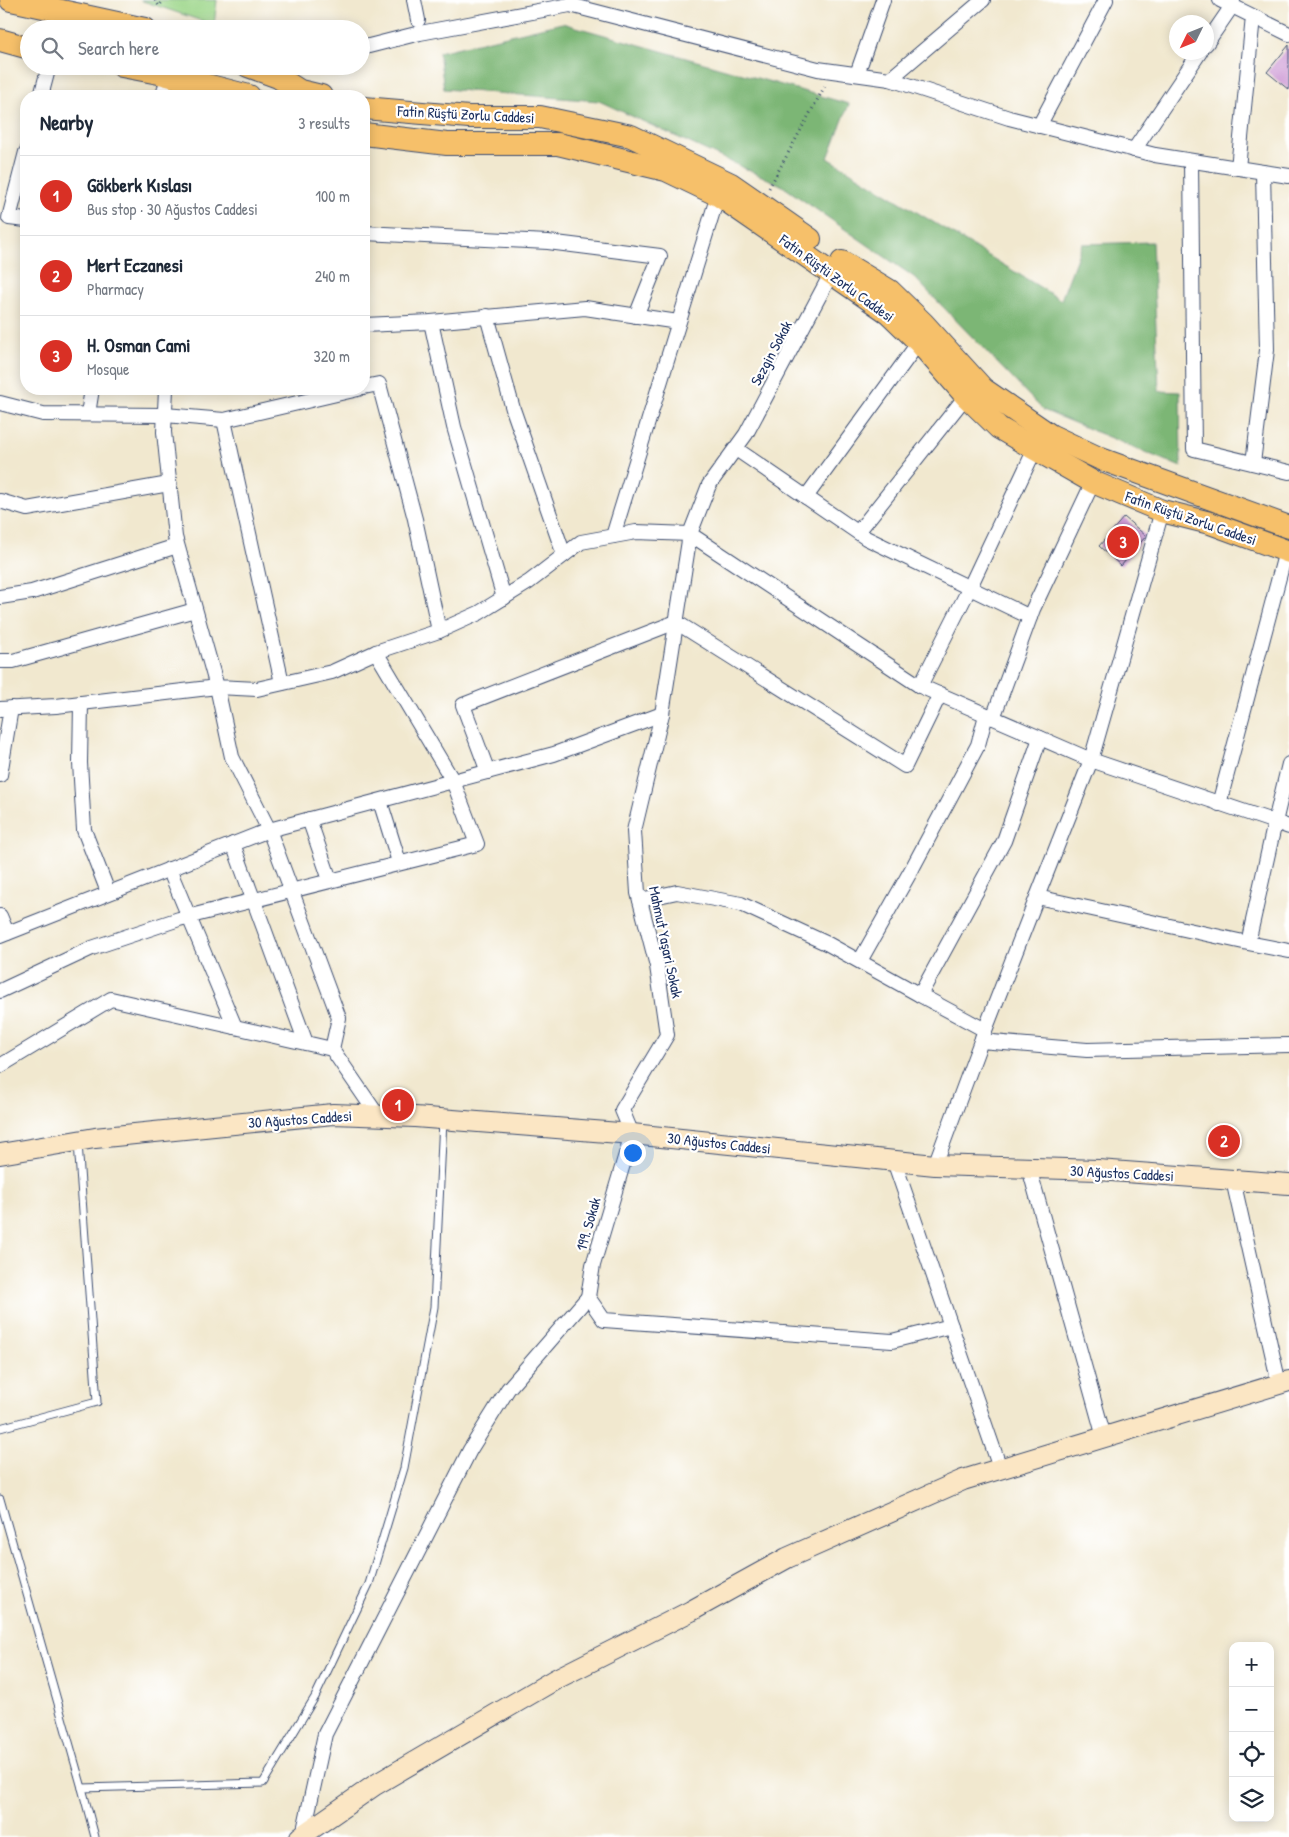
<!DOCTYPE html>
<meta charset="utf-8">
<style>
body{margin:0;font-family:"Patrick Hand",sans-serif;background:#f6f6f7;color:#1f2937}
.controls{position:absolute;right:15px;bottom:15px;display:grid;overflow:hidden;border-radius:10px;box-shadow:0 2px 12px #0003}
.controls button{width:45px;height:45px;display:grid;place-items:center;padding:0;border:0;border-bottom:1px solid #e0e1e3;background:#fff;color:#1f2937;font:25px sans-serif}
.compass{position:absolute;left:1169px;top:15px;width:45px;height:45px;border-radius:50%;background:#fff;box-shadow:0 2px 12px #0003;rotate:227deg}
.you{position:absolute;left:632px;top:1152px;width:18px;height:18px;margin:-12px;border:4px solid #fff;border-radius:50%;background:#1a73e8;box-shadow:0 0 0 8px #1a73e833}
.badge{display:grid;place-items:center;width:32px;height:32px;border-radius:50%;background:#d93025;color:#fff;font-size:16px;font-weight:700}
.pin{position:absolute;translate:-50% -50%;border:2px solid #fff;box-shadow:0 1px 5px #0006}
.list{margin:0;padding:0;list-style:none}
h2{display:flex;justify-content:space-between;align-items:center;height:65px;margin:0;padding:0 20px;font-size:21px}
h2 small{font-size:16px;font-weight:400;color:#747a83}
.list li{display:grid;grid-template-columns:32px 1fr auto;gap:15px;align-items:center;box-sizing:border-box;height:80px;padding:0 20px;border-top:1px solid #e0e1e3}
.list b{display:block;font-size:19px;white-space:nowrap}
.list p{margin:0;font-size:16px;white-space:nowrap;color:#747a83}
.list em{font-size:16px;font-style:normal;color:#747a83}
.icon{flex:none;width:28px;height:28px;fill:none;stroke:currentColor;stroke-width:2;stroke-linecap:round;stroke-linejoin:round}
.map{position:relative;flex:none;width:1289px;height:1837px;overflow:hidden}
.search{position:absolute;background:#fff;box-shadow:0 2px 12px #0003;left:20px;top:20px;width:350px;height:55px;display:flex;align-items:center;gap:12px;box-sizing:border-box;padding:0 18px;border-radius:28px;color:#747a83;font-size:19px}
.panel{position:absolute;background:#fff;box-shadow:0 2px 12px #0003;left:20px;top:90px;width:350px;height:305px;border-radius:20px}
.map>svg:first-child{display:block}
.green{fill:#9bd588;stroke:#5b8273}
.forest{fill:#7cb674;stroke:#4c7269}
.building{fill:#c992d2}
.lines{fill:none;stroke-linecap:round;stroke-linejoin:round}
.lane-casing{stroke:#3b4b6f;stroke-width:9}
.street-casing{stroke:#3b4b6f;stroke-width:16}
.secondary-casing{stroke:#3b4b6f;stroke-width:22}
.primary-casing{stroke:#3b4b6f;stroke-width:24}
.path{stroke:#3b4b6f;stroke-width:3;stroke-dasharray:1 4;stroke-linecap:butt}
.lane{stroke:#fff;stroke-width:7}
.street{stroke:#fff;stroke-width:14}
.secondary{stroke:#fbe6c4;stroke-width:20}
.primary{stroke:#f6c06b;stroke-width:22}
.labels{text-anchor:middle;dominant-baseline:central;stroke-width:4.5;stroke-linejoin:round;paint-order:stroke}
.street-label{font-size:15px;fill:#1b2f5e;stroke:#fff}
</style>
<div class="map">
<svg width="1289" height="1837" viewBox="0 0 1289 1837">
<rect width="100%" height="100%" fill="#fff"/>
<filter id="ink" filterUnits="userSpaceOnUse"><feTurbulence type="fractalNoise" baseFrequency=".02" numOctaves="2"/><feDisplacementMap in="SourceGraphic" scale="10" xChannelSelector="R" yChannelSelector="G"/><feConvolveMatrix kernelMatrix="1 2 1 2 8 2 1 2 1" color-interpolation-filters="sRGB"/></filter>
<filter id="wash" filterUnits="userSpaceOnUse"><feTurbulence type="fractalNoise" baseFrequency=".0096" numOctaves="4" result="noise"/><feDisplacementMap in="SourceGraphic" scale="20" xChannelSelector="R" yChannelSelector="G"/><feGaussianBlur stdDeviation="1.12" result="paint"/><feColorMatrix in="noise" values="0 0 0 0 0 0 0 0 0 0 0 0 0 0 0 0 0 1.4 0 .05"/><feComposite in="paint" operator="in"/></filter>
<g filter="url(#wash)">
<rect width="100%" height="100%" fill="#f1e8cf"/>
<polygon class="green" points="140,0 217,0 214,25"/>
<polygon class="forest" points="562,23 849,104 828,158 1061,300 1082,244 1152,242 1159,391 1180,392 1181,467 1043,410 914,277 781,185 599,101 444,89 439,52"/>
<g id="blocks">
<g class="building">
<polygon points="1289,45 1289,90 1267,72"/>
<polygon points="1124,517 1146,536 1121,566 1099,546"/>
</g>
</g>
</g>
<g filter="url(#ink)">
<use href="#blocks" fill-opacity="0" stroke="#3b4b6f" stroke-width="1"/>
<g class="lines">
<defs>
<g id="lane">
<polyline points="0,1428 97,1402 78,1143"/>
<polyline points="0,1499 82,1788 263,1783 315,1697 369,1584 404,1468 434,1307 443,1120"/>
<polyline points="82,1788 95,1837"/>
</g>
<g id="street">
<polyline points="414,0 418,20"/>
<polyline points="1220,0 1289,34"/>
<polyline points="1206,44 1232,6 1233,0"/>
<polyline points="361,48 420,33 570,5 818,69 890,79 1009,118 1155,155 1289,176"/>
<polyline points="266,72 289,66"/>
<polyline points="857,74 883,0"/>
<polyline points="890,79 983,0"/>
<polyline points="41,96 49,66"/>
<polyline points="163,96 168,75"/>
<polyline points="1039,126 1106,0"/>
<polyline points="1134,150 1200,52"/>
<polyline points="26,152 9,218 26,220"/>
<polyline points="1191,161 1194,449 1289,472"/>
<polyline points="1238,168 1253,17"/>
<polyline points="364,233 548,242 660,256 636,316"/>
<polyline points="832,272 746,434 709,485 690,534 920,686 1091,760 1162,511"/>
<polyline points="487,316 513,409 564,555"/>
<polyline points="431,322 454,427 504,598"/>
<polyline points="364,325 431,322 585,308 678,322"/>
<polyline points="364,387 379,384 415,519 439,631"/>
<polyline points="166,389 164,432 175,537 217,687 257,689 332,672 376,652"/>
<polyline points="0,403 43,414 165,415 224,420 358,389"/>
<polyline points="88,414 92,389"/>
<polyline points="224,420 282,683"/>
<polyline points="736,449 866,538 1030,617"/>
<polyline points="1253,463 1267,350 1263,172"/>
<polyline points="806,497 919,342"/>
<polyline points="0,501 27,509 169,484"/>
<polyline points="858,532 966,396"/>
<polyline points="613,536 718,195"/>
<polyline points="0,597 32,592 177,546"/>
<polyline points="0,661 13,661 195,610"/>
<polyline points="920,686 969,589 1035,449"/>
<polyline points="81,703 80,763 84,830 108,892"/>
<polyline points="0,709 56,706 217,687 232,757 269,830 339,1018 332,1049"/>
<polyline points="993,718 1033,609 1093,482"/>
<polyline points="1289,764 1275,822 1289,827"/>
<polyline points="488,772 463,705 676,622 905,766 940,694"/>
<polyline points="0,775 11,708"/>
<polyline points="380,801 399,862"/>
<polyline points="1219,804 1286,551"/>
<polyline points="309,819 330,880"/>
<polyline points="233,844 306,1043"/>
<polyline points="169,869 235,1027"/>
<polyline points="640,900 677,892 741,904 828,944 920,995"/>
<polyline points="0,916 7,933"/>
<polyline points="0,936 269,830 554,754 662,714"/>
<polyline points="1248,943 1037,897 1091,760 1275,822 1248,943 1289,951"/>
<polyline points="860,961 913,867 978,745 986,715"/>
<polyline points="0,991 92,948 179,919 477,844 453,781 376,652 439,631 479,613 529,582 581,542 636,532 690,534 662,714 634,831 638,893 657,966 667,1035 622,1110 632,1134 593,1265 588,1297 604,1320 892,1341 951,1326"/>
<polyline points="985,1030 920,995 1004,841 1040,738"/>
<polyline points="982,1038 1037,897"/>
<polyline points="0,1066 111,999 332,1049 378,1116"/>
<polyline points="894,1161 1000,1468"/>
<polyline points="935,1165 981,1041 1087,1050 1289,1045"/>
<polyline points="1029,1168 1104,1437"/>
<polyline points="1233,1180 1279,1384"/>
<polyline points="303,1835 325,1734 470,1450 508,1389 588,1297"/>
</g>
<g id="secondary">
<polyline points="0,1154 95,1138 333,1114 415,1117 632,1134 935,1165 1098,1170 1289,1184"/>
<polyline points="300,1837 375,1785 556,1679 691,1611 787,1558 963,1480 1289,1381"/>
</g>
<g id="primary">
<polyline points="11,0 145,29"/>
<polyline points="0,40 29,48"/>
<polyline points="122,66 164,74 249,96"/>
<polyline points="248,66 278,77 300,91 321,96"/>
<polyline points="364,108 469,117 540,117 631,136 731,184 810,239"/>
<polyline points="364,134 447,144 558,144 666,170 718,195 889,313 919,342 966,396 999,428 1035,449 1093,482 1162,511 1210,523 1289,552"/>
<polyline points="842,262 890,291 923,323 983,389 1050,435 1101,459 1289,527"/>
</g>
</defs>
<use href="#lane" class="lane-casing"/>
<use href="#street" class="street-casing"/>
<use href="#secondary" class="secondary-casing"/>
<use href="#primary" class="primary-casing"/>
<g class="path">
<polyline points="155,0 159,6 164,0"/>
<polyline points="769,188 826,84"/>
</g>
<use href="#lane" class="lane"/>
<use href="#street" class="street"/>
<use href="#secondary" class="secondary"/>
<use href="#primary" class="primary"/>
</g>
</g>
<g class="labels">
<g class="street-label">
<text transform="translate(466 114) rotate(3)">Fatin Rüştü Zorlu Caddesi</text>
<text transform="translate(837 278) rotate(36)">Fatin Rüştü Zorlu Caddesi</text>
<text transform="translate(771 353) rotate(-62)">Sezgin Sokak</text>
<text transform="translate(1191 518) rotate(19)">Fatin Rüştü Zorlu Caddesi</text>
<text transform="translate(666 942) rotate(78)">Mahmut Yaşari Sokak</text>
<text transform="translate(300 1119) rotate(-4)">30 Ağustos Caddesi</text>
<text transform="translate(719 1143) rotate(6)">30 Ağustos Caddesi</text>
<text transform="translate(1122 1173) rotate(3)">30 Ağustos Caddesi</text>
<text transform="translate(588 1224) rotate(-74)">199. Sokak</text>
</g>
</g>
</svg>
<div class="controls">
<button>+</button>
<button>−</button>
<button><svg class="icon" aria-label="locate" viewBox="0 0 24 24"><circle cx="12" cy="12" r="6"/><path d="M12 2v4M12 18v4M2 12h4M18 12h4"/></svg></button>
<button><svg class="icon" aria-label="layers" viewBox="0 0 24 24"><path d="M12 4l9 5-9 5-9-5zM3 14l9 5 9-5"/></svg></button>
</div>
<svg class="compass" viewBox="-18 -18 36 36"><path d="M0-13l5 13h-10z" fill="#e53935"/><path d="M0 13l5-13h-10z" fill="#747a83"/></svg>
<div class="you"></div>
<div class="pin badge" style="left:398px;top:1105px">1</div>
<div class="pin badge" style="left:1224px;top:1141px">2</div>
<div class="pin badge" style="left:1123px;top:542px">3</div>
<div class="search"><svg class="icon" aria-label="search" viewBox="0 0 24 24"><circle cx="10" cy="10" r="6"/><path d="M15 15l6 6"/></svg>Search here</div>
<section class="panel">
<h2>Nearby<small>3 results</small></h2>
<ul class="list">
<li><span class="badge">1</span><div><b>Gökberk Kıslası</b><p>Bus stop · 30 Ağustos Caddesi</p></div><em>100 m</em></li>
<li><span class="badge">2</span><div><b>Mert Eczanesi</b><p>Pharmacy</p></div><em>240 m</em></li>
<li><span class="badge">3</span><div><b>H. Osman Cami</b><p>Mosque</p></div><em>320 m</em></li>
</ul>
</section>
</div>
